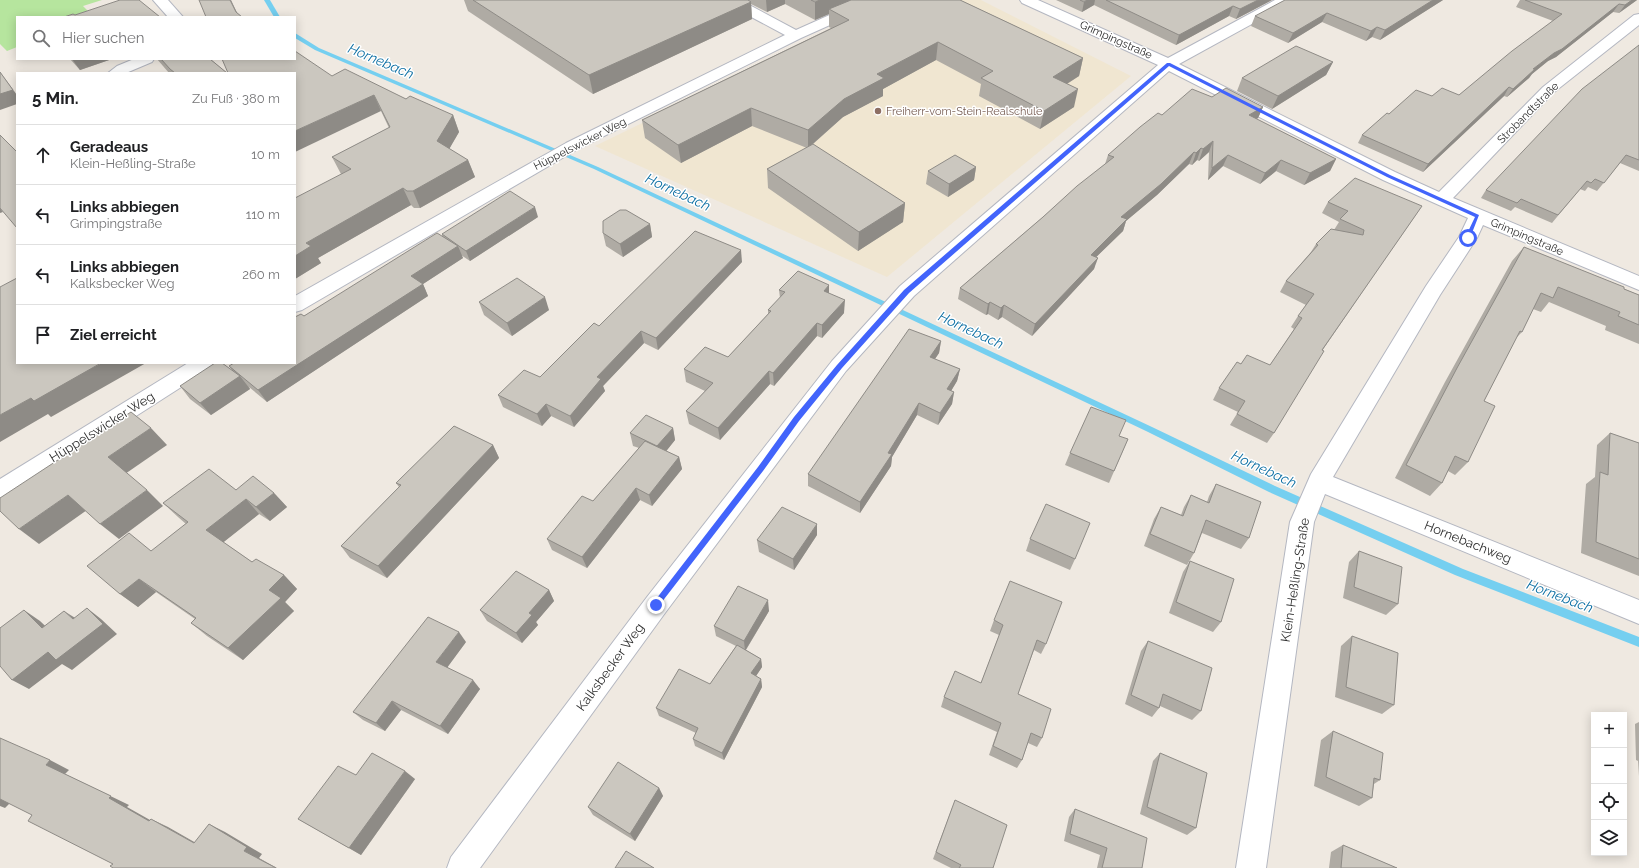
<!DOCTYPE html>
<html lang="de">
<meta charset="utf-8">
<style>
body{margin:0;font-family:Raleway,sans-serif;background:#f6f6f6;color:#202124}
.controls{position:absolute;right:12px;bottom:12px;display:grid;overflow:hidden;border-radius:0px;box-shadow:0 2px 10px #0003}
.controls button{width:36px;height:36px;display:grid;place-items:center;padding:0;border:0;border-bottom:1px solid #e0e0e0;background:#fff;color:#202124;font:20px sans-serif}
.stop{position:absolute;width:12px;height:12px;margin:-9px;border:3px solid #4264fb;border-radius:50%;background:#fff}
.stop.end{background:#4264fb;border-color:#fff;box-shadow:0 1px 4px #0008}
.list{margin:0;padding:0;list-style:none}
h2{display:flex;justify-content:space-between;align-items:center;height:52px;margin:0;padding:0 16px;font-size:17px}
h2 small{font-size:13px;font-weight:400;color:#757577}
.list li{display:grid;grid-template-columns:26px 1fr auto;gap:12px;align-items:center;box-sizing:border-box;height:60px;padding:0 16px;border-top:1px solid #e0e0e0}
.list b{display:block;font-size:15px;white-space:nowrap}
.list p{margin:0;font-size:13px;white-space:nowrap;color:#757577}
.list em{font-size:13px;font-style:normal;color:#757577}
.icon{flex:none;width:22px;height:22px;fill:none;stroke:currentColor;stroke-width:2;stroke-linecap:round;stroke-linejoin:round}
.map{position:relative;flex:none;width:1639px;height:868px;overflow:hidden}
.search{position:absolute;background:#fff;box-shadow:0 2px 10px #0003;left:16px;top:16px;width:280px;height:44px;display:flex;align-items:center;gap:10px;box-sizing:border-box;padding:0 14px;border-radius:0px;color:#757577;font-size:15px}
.panel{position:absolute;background:#fff;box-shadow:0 2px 10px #0003;left:16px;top:72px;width:280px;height:292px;border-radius:0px}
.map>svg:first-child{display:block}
.education{fill:#f0e6d1}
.green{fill:#b6e59e}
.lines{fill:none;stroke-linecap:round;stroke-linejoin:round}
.stream{fill:#75cff0;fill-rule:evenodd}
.street-casing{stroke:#b4b7c1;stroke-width:2}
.street{fill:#fff;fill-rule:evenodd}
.wall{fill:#afaba4}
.shaded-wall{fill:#8e8b86}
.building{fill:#cbc7bf;stroke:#8e8b86}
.route{fill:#4264fb}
.education-dot{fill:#8d6e63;stroke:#fff;stroke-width:1.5}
.labels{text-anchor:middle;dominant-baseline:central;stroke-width:3;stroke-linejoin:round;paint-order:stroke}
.far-street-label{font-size:11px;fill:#2e2e2e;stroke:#fff}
.far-education-label{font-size:11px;fill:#785e54;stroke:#fff;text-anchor:start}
.street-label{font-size:13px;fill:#2e2e2e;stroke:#fff}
.water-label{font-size:14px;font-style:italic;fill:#0d6fa3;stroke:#fff}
</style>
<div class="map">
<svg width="1639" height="868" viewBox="0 0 1639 868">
<rect width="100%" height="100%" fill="#efe9e1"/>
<polygon class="education" points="895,0 981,0 1131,76 887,277 595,146"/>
<polygon class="green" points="0,0 102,0 83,6 94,17 17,17 17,47 7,51 0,44"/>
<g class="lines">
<g class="stream">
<polygon points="264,0 270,0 280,17 274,17"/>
<polygon points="295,33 319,48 598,167 1152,427 1275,486 1463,569 1639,637 1639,647 1455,575 1269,492 1146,431 594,169 315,50 295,38"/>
</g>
<defs>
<g id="street">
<polygon points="153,0 168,0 183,17 168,17"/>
<polygon points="723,0 740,0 796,30 863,0 881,0 879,3 801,38 578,149 302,310 295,312 295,296 566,143 785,35 725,3"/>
<polygon points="1020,0 1038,0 1168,58 1275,0 1292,0 1290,3 1179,64 1395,172 1439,192 1543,87 1634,15 1639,14 1639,25 1553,93 1453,198 1639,276 1639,290 1483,225 1477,238 1440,295 1333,477 1639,600 1639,624 1325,494 1314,522 1266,868 1236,868 1290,522 1311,474 1426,286 1459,237 1468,218 1383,180 1169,71 914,296 846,371 665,613 480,868 447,868 451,857 647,597 832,361 900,286 1158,65 1022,3"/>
<polygon points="134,59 154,59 152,62 126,73 108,73 117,66"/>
<polygon points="188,363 214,363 211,368 8,498 0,501 0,479"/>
</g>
</defs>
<use href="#street" class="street-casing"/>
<use href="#street" class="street"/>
</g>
<g class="wall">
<polygon points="464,0 960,0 1083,58 1079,76 1067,84 1074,107 1040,129 979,96 981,84 936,60 883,89 883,96 843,117 812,145 905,203 903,222 858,251 768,188 767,169 807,148 752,126 681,163 645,138 642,120 831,28 829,27 829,14 815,20 785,4 767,12 751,4 752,19 593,94 468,11"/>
<polygon points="1056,0 1272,0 1236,19 1229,16 1176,45 1094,5 1082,12"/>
<polygon points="1443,0 1380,40 1372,37 1366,41 1322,22 1288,43 1251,26 1255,16"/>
<polygon points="1520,0 1637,0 1619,13 1613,12 1556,57 1548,61 1532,74 1529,78 1507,97 1504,96 1423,172 1358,143 1362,135 1389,114 1432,96 1459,95 1553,21 1516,7"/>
<polygon points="1639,45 1639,171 1620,163 1597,191 1588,187 1585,191 1580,189 1552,223 1515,207 1511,211 1481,198 1486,190"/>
<polygon points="70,59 112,59 80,70"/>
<polygon points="157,59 210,59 227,73 169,73"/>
<polygon points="1333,62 1326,75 1272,109 1237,91 1242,78"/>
<polygon points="332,76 406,99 453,115 459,132 449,149 468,160 475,177 420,208 414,208 411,205 318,258 321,263 295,279 341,174 332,157 389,128 381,111"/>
<polygon points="1212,97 1263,107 1258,118 1256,119 1336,159 1330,171 1304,185 1276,171 1260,184 1223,166 1208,180 1209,152 1199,161 1197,160 1192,165 1189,164 1157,195 1126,221 1123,231 1096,257 1094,269 1032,336 1002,317 998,320 988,314 986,315 958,299 960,288 1105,164 1108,155 1162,115"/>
<polygon points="976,167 974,180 948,197 926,184 928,171"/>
<polygon points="1328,202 1414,217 1322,350 1274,433 1267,443 1230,425 1238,412 1213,400 1219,388 1241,364 1270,365 1294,329 1291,327 1298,316 1306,305 1280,292 1286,281 1311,252 1316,244 1334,230 1339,222 1322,213"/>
<polygon points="538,217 470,261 461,255 463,258 423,284 428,296 267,402 249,387 250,389 211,415 190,399 180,386 232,370 229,366 295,363 304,316 442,236 442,234"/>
<polygon points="650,224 652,237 623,257 606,246 603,233"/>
<polygon points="1524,247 1639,295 1639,344 1605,330 1606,326 1549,302 1541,312 1533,309 1522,332 1516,338 1484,401 1468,462 1455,475 1448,471 1442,483 1430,496 1395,478 1445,382 1512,261"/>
<polygon points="742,262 658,350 644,343 603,386 605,391 574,427 551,416 542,426 503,407 498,395 540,377 599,326"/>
<polygon points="829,285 829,293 844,313 822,338 817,336 774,386 770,384 720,440 689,424 686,411 705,391 686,382 684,369 728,357 768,314 768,310 780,298 779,290"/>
<polygon points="479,302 549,310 512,336 484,315"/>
<polygon points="941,341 939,353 935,359 960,369 957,381 951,391 954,392 952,404 938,425 917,415 892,457 891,466 860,513 808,486 808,474"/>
<polygon points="673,428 675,440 666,451 679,457 682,469 652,506 640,500 587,568 552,550 547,539 593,501 639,448 633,446 630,433"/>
<polygon points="1610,433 1639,443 1639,576 1581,553 1586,484 1595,477 1597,445"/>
<polygon points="1128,439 1109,483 1065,465 1070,453"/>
<polygon points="493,445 499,458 387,578 350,558 341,546 399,487 396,483"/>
<polygon points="1216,484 1249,538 1241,549 1202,533 1194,553 1187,565 1144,546 1154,519 1161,507 1181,515 1184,507 1191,495 1207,502 1209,496"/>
<polygon points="236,490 274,493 287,507 270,521 259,514 223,542 252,562 284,575 297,589 285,602 294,611 243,660 207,636 191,623 195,619 156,592 138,607 120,594 186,524 178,517 163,503"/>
<polygon points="817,535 794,570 759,552 757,540"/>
<polygon points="1030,539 1075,559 1070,570 1026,551"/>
<polygon points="1359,551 1398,604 1386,615 1343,598 1349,562"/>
<polygon points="1190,561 1221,622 1213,632 1169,613 1183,572"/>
<polygon points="549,590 554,601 536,622 538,625 522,643 487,621 480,610"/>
<polygon points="769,611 746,650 761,659 762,667 756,676 761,679 762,687 724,760 695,746 693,739 696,733 659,716 656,708 710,684 736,646 716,636 714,626"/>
<polygon points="994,620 1046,644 1041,654 1034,650 1018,694 1042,738 1037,747 1028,743 1022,760 1017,768 989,755 997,732 941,707 944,697 981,683 999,635 990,631"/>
<polygon points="1352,636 1394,705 1382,714 1335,697 1341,646"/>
<polygon points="1148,641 1201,711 1192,720 1160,706 1159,708 1152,717 1125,704 1141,651"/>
<polygon points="466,642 447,667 480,689 448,734 401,710 385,731 363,720 353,712"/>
<polygon points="1639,722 1639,776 1638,761 1636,760 1635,724"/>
<polygon points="1333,731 1380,780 1374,784 1372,798 1359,806 1314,786 1321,740"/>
<polygon points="1160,753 1196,828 1187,835 1140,814 1153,761"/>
<polygon points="356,775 415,779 361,855 298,819"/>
<polygon points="659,788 663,796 635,841 593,815 588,807"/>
<polygon points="952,808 993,868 951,868 933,859"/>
<polygon points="1075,809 1142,868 1097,868 1100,855 1064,841 1069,817"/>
<polygon points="1343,845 1397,868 1329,868 1331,852"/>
</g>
<g class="shaded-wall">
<polygon points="230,0 231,0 239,17 238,17"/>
<polygon points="766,0 785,0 785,4 767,12"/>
<polygon points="820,0 859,0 829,9 829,14 815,20 815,2"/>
<polygon points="1087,0 1095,0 1094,5 1082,12 1084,2"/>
<polygon points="1258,0 1272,0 1236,19 1240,9"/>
<polygon points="1433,0 1443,0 1380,40 1385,30"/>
<polygon points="1632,0 1637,0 1619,13 1625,5"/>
<polygon points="751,2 752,19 593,94 589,75"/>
<polygon points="1619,4 1613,12 1556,57 1548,61 1532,74 1529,78 1507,97 1513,89 1533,69 1554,53"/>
<polygon points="1233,6 1229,16 1176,45 1179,35"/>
<polygon points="1327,13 1322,22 1288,43 1293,33"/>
<polygon points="1377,27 1372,37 1366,41 1371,31"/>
<polygon points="938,42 936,60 883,89 883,96 843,117 808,148 808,130 844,99 877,74"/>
<polygon points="1083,58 1079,76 1049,95 1053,77"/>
<polygon points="72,59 112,59 80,70"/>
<polygon points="1333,62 1326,75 1272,109 1278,96"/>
<polygon points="0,72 17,95 17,104 0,110"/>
<polygon points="1509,87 1504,96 1423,172 1428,164"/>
<polygon points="1078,89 1074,107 1040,129 1044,111"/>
<polygon points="374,95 381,111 295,152 295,131"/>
<polygon points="1263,107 1258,118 1244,127 1249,115"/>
<polygon points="751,108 752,126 681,163 678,145"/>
<polygon points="453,115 459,132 444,158 437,141"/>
<polygon points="1213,141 1209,152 1199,161 1203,149"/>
<polygon points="1201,148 1197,160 1192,165 1196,153"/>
<polygon points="1194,152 1189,164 1157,195 1126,221 1123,231 1087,266 1091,255 1121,217"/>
<polygon points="1228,155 1223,166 1208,180 1212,168"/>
<polygon points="1336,159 1330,171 1304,185 1310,173"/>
<polygon points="468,160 475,177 420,208 413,191"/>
<polygon points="1281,160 1276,171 1260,184 1265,173"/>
<polygon points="976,167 974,180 948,197 949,184"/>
<polygon points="403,188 411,205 318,258 321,263 295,279 295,256 306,243"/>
<polygon points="905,203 903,222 858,251 859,232"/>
<polygon points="1422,206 1414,217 1315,361 1322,350"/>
<polygon points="535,207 538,217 470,261 466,251"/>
<polygon points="0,208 3,212 0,213"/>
<polygon points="650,224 652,237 623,257 620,244"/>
<polygon points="458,246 463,258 423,284 428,296 267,402 258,390 411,276"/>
<polygon points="741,250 742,262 658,350 656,338"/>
<polygon points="1098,258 1094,269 1032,336 1035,324"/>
<polygon points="829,285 829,298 824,291"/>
<polygon points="545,297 549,310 512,336 507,323"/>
<polygon points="845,300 844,313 822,338 822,325"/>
<polygon points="990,302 988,314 986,315 988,304"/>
<polygon points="1004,305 1002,317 998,320 1001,308"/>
<polygon points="817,323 817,336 774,386 773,373"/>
<polygon points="641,331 644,343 603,386 605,391 574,427 570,416 597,377"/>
<polygon points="941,341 939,353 928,369 930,357"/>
<polygon points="102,363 146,363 51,417 48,414 0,442 0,415 31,398"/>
<polygon points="960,369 957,381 945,401 947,389"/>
<polygon points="769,371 770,384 720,440 718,428"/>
<polygon points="240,376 250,389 211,415 200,403"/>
<polygon points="954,392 952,404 938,425 940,413"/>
<polygon points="919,403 917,415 892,457 891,466 860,513 860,502 888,453"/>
<polygon points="546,404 551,416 542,426 537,414"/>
<polygon points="151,428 167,445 125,474 108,457"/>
<polygon points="673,428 675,440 660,459 657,446"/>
<polygon points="493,445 499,458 387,578 378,566"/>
<polygon points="679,457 682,469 652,506 649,495"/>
<polygon points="636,488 640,500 587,568 582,557"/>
<polygon points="147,490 163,506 119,539 100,524"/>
<polygon points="274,493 287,507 270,521 256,507"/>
<polygon points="68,495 87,510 39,544 19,529"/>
<polygon points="246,499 259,514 220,545 206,530"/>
<polygon points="817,524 817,535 794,570 793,559"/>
<polygon points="284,575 297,589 285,602 294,611 243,660 228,648 269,590"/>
<polygon points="139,579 156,592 138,607 120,594"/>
<polygon points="549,590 554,601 536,622 538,625 522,643 516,633 529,613"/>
<polygon points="768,600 769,611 745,651 744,641"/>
<polygon points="87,608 101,619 117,634 72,670 62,664 29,689 12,680"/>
<polygon points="24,610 40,621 58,638 42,628"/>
<polygon points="64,611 80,621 73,619"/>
<polygon points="459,632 466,642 444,672 436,662"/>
<polygon points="761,659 762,667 752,682 751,673"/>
<polygon points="761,679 762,687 724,760 722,753"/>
<polygon points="473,680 480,689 448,734 440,726"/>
<polygon points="392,701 401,710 385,731 376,723"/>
<polygon points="50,760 69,770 65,774 129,805 127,807 166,829 149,821 46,765"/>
<polygon points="405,771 415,779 361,855 349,848"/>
<polygon points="659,788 663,796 635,841 630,834"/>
<polygon points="0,798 10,803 5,808 0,806"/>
<polygon points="151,819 168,827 210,851 194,843"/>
<polygon points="209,824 225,832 262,854 259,858 277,868 276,868 244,851"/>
</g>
<g class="building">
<polygon points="120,0 139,0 160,17 64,17 73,14 75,15"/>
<polygon points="199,0 230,0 236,12 242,17 206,17"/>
<polygon points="473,0 748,0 751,2 589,75"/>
<polygon points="811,0 820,0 815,2"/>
<polygon points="851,0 960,0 1083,58 1053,77 1078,89 1044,111 981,78 993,71 938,42 877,74 884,78 844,99 808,130 751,108 678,145 642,120 849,20 829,9"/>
<polygon points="1080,0 1087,0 1084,2"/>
<polygon points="1106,0 1258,0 1240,9 1233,6 1179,35"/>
<polygon points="1285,0 1433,0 1385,30 1377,27 1371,31 1327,13 1293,33 1255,16"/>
<polygon points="1525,0 1632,0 1625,5 1619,4 1562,49 1554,53 1533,69 1535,69 1513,89 1509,87 1428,164 1362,135 1387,113 1389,114 1416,90 1432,96 1442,88 1459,95 1512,51 1562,14"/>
<polygon points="1639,45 1639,160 1626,155 1604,183 1595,179 1591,183 1587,181 1558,215 1521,199 1517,203 1486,190 1582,89"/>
<polygon points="1296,46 1333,62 1278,96 1242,78"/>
<polygon points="295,51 332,76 345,69 406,99 410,96 453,115 437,141 468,160 413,191 407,191 403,188 306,243 311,246 295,256 295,198 351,169 332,157 390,127 374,95 295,131 295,73 228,73 222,59 295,59"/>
<polygon points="161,59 210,59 227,73 175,73 170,69"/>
<polygon points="0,72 13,90 0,94"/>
<polygon points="1226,88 1263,107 1249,115 1336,159 1310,173 1281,160 1265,173 1228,155 1212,168 1213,141 1203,149 1201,148 1196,153 1194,152 1161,184 1121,217 1127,219 1091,255 1098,258 1035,324 1004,305 1001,308 990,302 988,304 960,288 1043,217 1077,186 1114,157 1108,155 1140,127 1158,113 1162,115 1192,89 1212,97"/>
<polygon points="0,135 17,152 17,228 0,208"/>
<polygon points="813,144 905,203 859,232 767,169"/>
<polygon points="955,155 976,167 949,184 928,171"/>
<polygon points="1355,178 1422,206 1322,350 1324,351 1274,433 1237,414 1245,401 1219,388 1237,362 1241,364 1247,355 1270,365 1302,318 1298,316 1314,294 1286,281 1318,245 1316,244 1331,229 1363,235 1364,230 1340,219 1348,211 1328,202"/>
<polygon points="510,191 535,207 466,251 442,234"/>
<polygon points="620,210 626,210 650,224 620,244 603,233 603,221"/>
<polygon points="695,231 741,250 656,338 641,331 597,377 601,379 570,416 546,404 537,414 498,395 524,370 540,377 594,323 599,326"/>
<polygon points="437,233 458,246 411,276 423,284 258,390 229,366 234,363 295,363 295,317 301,314 304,316"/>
<polygon points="1524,247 1624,287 1624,289 1639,295 1639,325 1618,316 1620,312 1558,287 1553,298 1541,293 1522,332 1520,331 1484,401 1495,406 1468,462 1455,456 1442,483 1406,465 1457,368"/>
<polygon points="798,271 829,285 824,291 845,300 822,325 817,323 773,373 769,371 718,428 686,411 713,383 684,369 705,347 728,357 771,311 768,310 785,292 779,290"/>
<polygon points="17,278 17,363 101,363 34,401 31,398 0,415 0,287"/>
<polygon points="517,278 545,297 507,323 479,302"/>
<polygon points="909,329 941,341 930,357 960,369 947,389 954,392 940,413 919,403 888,453 892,454 860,502 808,474"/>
<polygon points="215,363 222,363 240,376 200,403 180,386"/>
<polygon points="1091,407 1126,420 1119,436 1128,439 1114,471 1070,453"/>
<polygon points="131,412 151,428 108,457 147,490 100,524 68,495 19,529 0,511 0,498"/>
<polygon points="646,415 673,428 657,446 630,433"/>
<polygon points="454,426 493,445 378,566 341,546 401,485 396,483"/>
<polygon points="1610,433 1639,443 1639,559 1596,542 1600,472 1608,475"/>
<polygon points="645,441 679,457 649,495 636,488 582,557 547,539 582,496 593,501"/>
<polygon points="209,469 236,490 253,476 274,493 256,507 246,499 206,530 252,562 256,559 284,575 269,590 281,598 228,648 191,623 196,618 139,579 120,594 87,566 129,533 151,551 188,522 163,503"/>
<polygon points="1216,484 1261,502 1249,538 1206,520 1194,553 1150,534 1161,507 1183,516 1191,495 1209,503"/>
<polygon points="1046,504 1090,523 1075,559 1030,539"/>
<polygon points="782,507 817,524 793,559 757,540"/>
<polygon points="1359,551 1402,567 1398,604 1354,587"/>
<polygon points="1190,561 1234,579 1221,622 1176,602"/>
<polygon points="516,571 549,590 529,613 532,615 516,633 480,610"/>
<polygon points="1010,581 1062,602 1046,644 1037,640 1018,694 1051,709 1042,738 1031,733 1022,760 993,746 1001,723 944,697 955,671 981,683 1003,625 994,620"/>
<polygon points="738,586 768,600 744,641 714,626"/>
<polygon points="87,608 103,624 56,660 48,652 12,680 0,666 0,628 24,610 42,628 64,611 73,619"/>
<polygon points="428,617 459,632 436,662 473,680 440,726 392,701 376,723 353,712"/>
<polygon points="1352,636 1398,653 1394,705 1346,687"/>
<polygon points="1148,641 1212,668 1201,711 1163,694 1159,708 1131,695"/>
<polygon points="737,645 761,659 751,673 761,679 722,753 693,739 698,728 656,708 679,669 710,684"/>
<polygon points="1333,731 1383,753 1380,780 1374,778 1372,798 1326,777"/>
<polygon points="0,738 50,760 46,765 111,796 109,798 149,821 151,819 194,843 209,824 247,847 244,851 276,868 113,868 110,866 113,864 28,821 32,815 0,799"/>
<polygon points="372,753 405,771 349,848 298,819 338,766 356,775"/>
<polygon points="1160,753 1207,773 1196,828 1147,807"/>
<polygon points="618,762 659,788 630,834 588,807"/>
<polygon points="955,800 1007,825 993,868 959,868 961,865 936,852"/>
<polygon points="1075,809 1147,838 1142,868 1102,868 1107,848 1070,834"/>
<polygon points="1343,845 1397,868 1341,868"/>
<polygon points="626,851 654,868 615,868"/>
</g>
<polygon class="route" points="1167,63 1170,63 1390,175 1479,215 1470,238 1468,240 1465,238 1475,217 1387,177 1169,66 909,293 842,368 799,421 763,471 658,607 653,607 653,603 758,467 794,417 837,365 904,290"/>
<circle class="education-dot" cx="878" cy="111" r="4"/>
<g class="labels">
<g class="far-street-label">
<text transform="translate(1116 40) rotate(24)">Grimpingstraße</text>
<text transform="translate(1528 113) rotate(-45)">Strobandtstraße</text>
<text transform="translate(580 144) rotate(-27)">Hüppelswicker Weg</text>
<text transform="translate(1527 237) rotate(23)">Grimpingstraße</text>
</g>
<g class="far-education-label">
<text x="886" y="111">Freiherr-vom-Stein-Realschule</text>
</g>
<g class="street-label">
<text transform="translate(102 427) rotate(-32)">Hüppelswicker Weg</text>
<text transform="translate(1468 542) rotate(22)">Hornebachweg</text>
<text transform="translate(1295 580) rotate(-81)">Klein-Heßling-Straße</text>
<text transform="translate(610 667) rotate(-54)">Kalksbecker Weg</text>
</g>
<g class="water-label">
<text transform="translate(381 61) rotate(23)">Hornebach</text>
<text transform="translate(678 192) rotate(25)">Hornebach</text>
<text transform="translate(971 330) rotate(25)">Hornebach</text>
<text transform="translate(1264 469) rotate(25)">Hornebach</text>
<text transform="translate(1560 596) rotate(21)">Hornebach</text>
</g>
</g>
</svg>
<div class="controls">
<button>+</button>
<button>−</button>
<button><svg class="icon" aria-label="locate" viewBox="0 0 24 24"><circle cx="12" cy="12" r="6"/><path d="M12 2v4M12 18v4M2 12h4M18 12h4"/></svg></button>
<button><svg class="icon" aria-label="layers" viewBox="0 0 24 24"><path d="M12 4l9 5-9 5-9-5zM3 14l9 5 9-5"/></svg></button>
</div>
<div class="stop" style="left:1468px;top:238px"></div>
<div class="stop end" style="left:656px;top:605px"></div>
<div class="search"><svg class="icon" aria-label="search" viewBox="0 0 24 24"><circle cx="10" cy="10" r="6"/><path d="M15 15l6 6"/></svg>Hier suchen</div>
<section class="panel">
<h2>5 Min.<small>Zu Fuß · 380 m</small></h2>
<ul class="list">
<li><svg class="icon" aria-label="ahead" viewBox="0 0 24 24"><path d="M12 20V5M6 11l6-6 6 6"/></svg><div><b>Geradeaus</b><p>Klein-Heßling-Straße</p></div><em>10 m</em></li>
<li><svg class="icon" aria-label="left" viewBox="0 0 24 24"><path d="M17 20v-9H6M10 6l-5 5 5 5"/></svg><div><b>Links abbiegen</b><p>Grimpingstraße</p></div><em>110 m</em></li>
<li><svg class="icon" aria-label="left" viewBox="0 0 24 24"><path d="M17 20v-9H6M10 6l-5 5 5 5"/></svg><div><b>Links abbiegen</b><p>Kalksbecker Weg</p></div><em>260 m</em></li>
<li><svg class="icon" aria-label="arrive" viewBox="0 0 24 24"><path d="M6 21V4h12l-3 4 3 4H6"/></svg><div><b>Ziel erreicht</b></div></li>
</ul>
</section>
</div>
